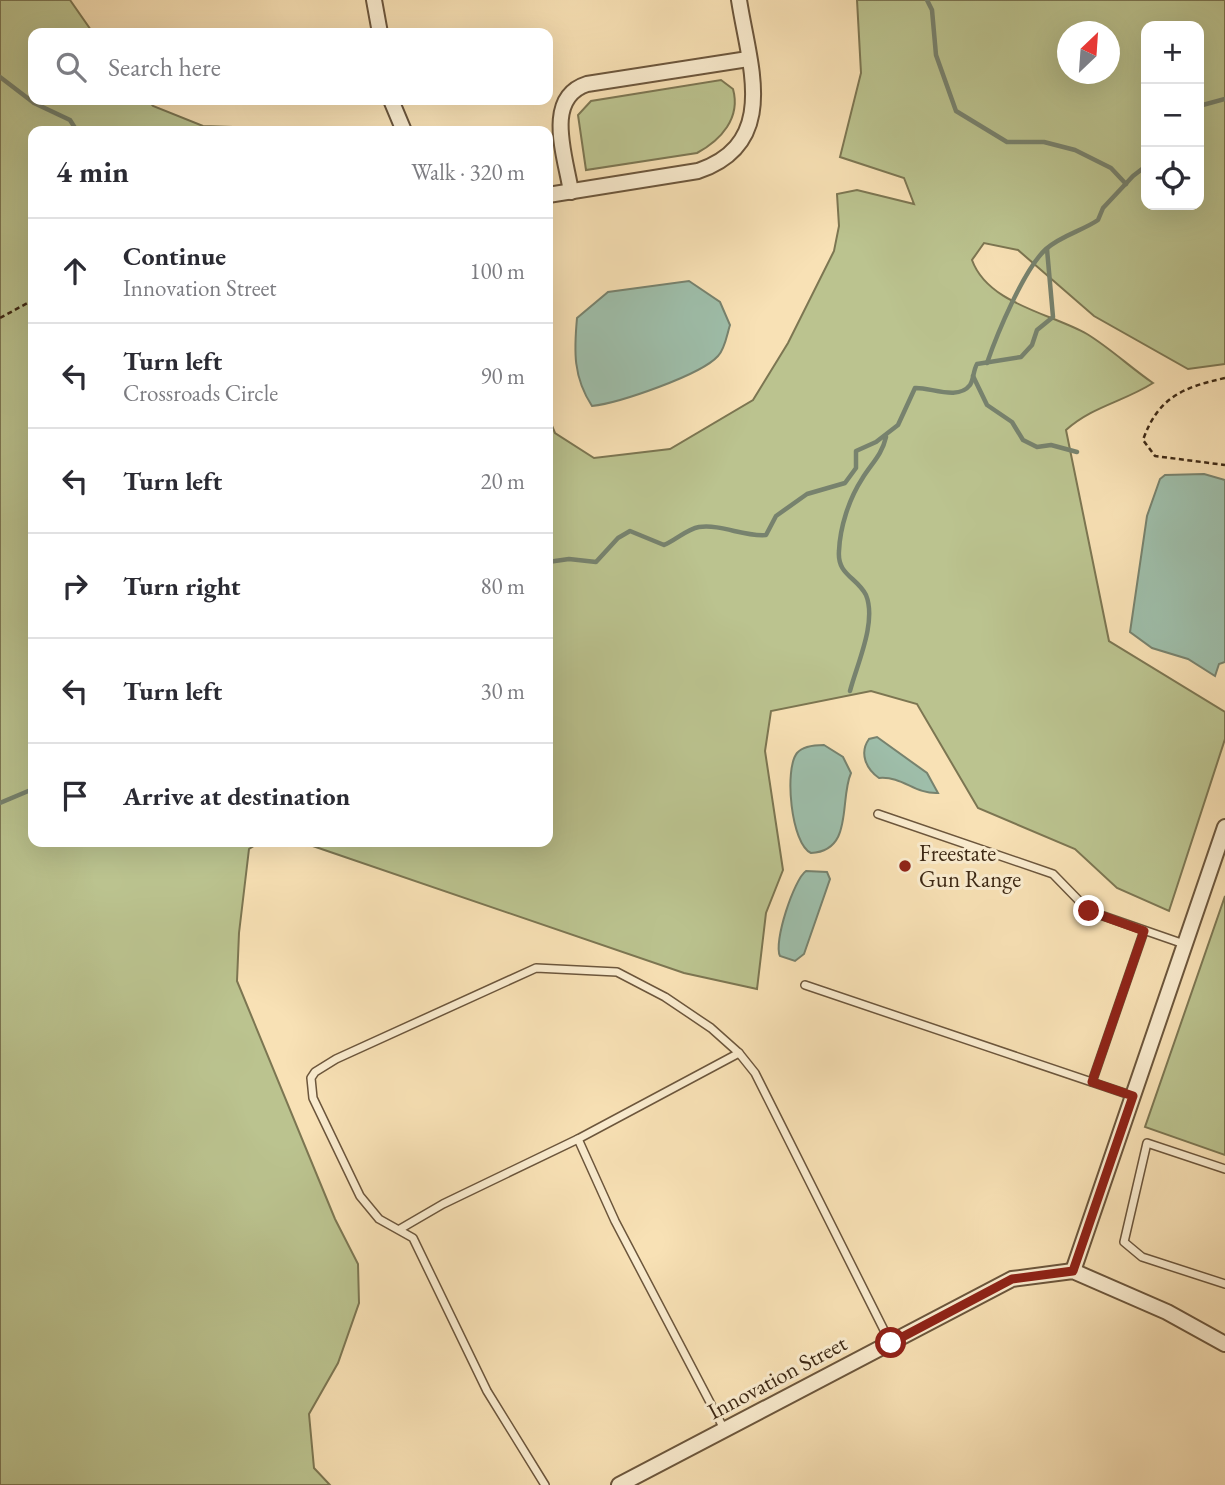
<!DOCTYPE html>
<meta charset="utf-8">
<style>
body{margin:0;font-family:"EB Garamond",serif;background:#f2f2f3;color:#2b2b33}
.controls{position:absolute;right:21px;top:21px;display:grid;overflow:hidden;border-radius:14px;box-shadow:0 7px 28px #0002}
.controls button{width:63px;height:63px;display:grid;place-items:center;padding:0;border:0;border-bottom:2px solid #e1e1e2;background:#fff;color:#2b2b33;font:35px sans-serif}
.compass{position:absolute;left:1057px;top:21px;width:63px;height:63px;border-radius:50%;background:#fff;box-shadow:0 7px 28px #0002;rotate:25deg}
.stop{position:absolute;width:21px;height:21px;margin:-16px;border:5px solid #8f2418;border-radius:50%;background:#fff}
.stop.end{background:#8f2418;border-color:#fff;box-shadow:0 2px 7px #0008}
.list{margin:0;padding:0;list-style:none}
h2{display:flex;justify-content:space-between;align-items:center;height:91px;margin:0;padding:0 28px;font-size:30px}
h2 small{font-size:23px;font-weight:400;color:#7c7c81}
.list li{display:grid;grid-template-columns:46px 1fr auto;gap:21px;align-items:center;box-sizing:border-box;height:105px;padding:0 28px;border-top:2px solid #e1e1e2}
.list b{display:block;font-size:26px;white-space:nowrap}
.list p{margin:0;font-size:23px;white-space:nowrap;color:#7c7c81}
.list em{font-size:23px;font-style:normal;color:#7c7c81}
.icon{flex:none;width:38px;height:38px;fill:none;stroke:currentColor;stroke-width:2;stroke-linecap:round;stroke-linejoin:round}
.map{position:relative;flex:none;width:1225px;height:1485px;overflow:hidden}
.search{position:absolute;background:#fff;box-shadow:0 7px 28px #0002;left:28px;top:28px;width:525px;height:77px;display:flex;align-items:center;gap:18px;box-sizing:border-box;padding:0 24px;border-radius:14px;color:#7c7c81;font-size:26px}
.panel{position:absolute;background:#fff;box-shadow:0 7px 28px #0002;left:28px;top:126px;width:525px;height:721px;border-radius:14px}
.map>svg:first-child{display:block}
.green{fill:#bbc38f;stroke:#7c7652;stroke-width:2;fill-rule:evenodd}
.water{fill:#9ebeaa;stroke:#77826e;stroke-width:2}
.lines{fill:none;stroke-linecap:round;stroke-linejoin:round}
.stream{stroke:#77826e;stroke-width:4.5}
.lane-casing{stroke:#6c563c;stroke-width:10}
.street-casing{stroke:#6c563c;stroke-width:18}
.path{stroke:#3d2814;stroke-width:2.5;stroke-dasharray:5 3.5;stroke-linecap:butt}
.lane{stroke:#faeccf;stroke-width:7}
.street{stroke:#faeccf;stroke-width:14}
.route{stroke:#8f2418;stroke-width:9}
.poi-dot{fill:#8f2418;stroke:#faeccf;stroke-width:2.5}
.labels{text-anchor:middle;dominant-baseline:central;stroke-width:6;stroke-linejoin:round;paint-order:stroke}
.poi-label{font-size:23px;fill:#3d2814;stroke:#faeccf;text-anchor:start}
.street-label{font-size:23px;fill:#3d2814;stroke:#faeccf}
</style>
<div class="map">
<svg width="1225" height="1485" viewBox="0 0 1225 1485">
<rect width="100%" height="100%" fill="#f8e1b5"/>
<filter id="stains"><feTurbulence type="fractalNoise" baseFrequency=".00286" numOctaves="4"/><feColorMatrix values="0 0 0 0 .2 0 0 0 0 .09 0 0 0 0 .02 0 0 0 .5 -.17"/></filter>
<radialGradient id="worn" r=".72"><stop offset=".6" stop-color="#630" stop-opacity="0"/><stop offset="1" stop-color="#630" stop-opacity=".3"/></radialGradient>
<g class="green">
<polygon points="0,0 70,0 93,33 33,33 33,100 148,100 153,106 203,126 263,128 269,131 33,131 33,842 260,842 249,849 239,933 237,981 335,1219 358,1264 359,1303 338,1363 309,1414 314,1468 330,1485 0,1485"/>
<path d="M 857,0 L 1225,0 L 1225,364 L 1188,369 L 1094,316 L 1018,250 L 984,243 L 972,260 C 988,304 1050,313 1087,334 C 1110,348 1131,368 1153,383 C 1123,402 1093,406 1066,430 L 1109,641 L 1225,712 L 1225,739 L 1169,911 L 1117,888 L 1075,849 L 978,808 L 917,704 L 871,691 L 771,711 L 765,751 L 783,870 L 766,913 L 757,989 L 684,973 L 301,842 L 548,842 L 548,416 L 555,433 L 594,458 L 670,449 L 753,400 L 788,343 L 834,251 L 839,226 L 837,194 L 857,190 L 914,204 L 904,178 L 840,157 L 861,73 ZM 1146,26 L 1199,26 L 1199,205 L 1146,205 ZM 1068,32 L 1110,32 L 1110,74 L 1068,74 Z"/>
<path d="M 721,80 L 733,89 C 741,118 721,140 697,153 L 586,170 L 578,115 L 591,101 Z"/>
<polygon points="1225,896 1225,1155 1145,1127"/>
</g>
<g class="water">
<path d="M 689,281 L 720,302 L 730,325 C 727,334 725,349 718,356 C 701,375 619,403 592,406 C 573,377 574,351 577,318 L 608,292 Z"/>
<polygon points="1204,474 1225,480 1225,662 1219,664 1215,676 1188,659 1152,648 1130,632 1147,516 1160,479 1165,475"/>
<path d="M 877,737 L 927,773 L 938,793 C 914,794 903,776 879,778 C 866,769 859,753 869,739 Z"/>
<path d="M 824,745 L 843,757 L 851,773 C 839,800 854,851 811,853 C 791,844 784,769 797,753 C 803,746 815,745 824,745 Z"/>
<path d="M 806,871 L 827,872 L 830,879 L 804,954 L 795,961 L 780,956 C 773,943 794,879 806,871 Z"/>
</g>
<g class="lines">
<g class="stream">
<polyline points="927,0 932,10 936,55 956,111 1007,142 1044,142 1075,150 1111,168 1126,184"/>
<polyline points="0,77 34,103 70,120 77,131"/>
<polyline points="1199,106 1225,99"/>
<path d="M 987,363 C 997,334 1024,269 1046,249 C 1062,235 1082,231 1098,220 L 1103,208 L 1133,176 L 1146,166"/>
<polyline points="973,376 987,405 1012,422 1023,440 1037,447 1051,445 1077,452"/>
<path d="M 548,562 L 569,559 L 596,562 L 618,538 L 630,531 L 664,545 C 676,540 687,529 699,527 C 722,524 744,537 766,535 L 776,516 L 807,494 L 845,483 L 856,468 L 856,451 L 876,442 L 898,425 L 915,388 C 930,387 958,401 970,385 C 974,379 973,371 977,364 L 1021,357 L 1032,345 L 1037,330 L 1053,317 L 1047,249"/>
<path d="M 850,691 C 857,664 877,622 866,595 C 857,577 837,575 839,551 C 840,527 849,499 862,479 C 871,464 882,455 886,437"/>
<polyline points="0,803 33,789"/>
</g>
<defs>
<g id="lane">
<polyline points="878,814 1053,874 1089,911 1184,944"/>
<polyline points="805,985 1133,1096"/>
<polyline points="1092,1082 1144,931"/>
<polyline points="578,1139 615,1221 724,1429"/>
<polyline points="1225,1169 1147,1143 1124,1242 1142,1257 1225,1284"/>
<polyline points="400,1229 443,1204 578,1139 739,1053"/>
<polyline points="545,1485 487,1391 413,1238 379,1219 360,1196 313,1098 311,1078 315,1072 336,1059 536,968 617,972 665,997 711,1028 739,1053 755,1073 890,1342"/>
</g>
<g id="street">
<polyline points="374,0 380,33"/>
<polyline points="391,100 404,131"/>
<path d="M 571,192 C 566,158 543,98 587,84 L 748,59"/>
<path d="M 548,195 L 698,171 C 780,143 749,65 739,0"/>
<polyline points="1073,1271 1225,827"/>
<polyline points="619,1485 1012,1279 1073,1271 1167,1312 1225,1344"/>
</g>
</defs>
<use href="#lane" class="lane-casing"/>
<use href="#street" class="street-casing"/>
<g class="path">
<polyline points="0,318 33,300"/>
<path d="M 1225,378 C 1184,387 1158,397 1143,440 L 1155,456 L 1225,465"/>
</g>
<use href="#lane" class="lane"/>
<use href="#street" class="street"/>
</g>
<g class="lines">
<polyline class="route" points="891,1343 1012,1279 1073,1271 1133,1096 1092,1082 1144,931 1089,911"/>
</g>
<circle class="poi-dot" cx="905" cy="866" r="7"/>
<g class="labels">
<g class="poi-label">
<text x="919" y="853">Freestate<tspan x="919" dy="26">Gun Range</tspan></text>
</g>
<g class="street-label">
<text transform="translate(777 1377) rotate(-28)">Innovation Street</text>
</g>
</g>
<rect width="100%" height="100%" filter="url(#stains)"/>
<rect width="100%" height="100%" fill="url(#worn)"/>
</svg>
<div class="controls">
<button>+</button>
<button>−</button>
<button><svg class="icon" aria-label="locate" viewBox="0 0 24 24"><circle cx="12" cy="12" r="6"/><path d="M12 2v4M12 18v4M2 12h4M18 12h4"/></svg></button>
</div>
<svg class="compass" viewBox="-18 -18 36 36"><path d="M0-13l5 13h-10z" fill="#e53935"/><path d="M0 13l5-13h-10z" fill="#7c7c81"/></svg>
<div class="stop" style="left:891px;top:1343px"></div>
<div class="stop end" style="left:1089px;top:911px"></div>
<div class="search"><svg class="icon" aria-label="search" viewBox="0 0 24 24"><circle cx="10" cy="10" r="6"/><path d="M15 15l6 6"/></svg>Search here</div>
<section class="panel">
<h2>4 min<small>Walk · 320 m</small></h2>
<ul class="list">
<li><svg class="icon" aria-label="ahead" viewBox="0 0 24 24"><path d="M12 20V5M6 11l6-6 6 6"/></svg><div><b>Continue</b><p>Innovation Street</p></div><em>100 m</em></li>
<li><svg class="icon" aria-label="left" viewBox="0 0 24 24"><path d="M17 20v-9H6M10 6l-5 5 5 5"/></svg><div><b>Turn left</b><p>Crossroads Circle</p></div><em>90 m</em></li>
<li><svg class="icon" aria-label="left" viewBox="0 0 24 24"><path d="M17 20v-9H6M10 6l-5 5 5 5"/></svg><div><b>Turn left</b></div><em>20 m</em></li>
<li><svg class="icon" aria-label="right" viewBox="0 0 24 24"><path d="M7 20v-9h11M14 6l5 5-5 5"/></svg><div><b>Turn right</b></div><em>80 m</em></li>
<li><svg class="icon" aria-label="left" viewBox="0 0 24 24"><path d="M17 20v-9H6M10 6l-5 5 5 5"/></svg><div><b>Turn left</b></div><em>30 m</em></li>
<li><svg class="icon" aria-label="arrive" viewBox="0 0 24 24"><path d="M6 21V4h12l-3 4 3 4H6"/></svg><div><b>Arrive at destination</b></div></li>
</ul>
</section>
</div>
